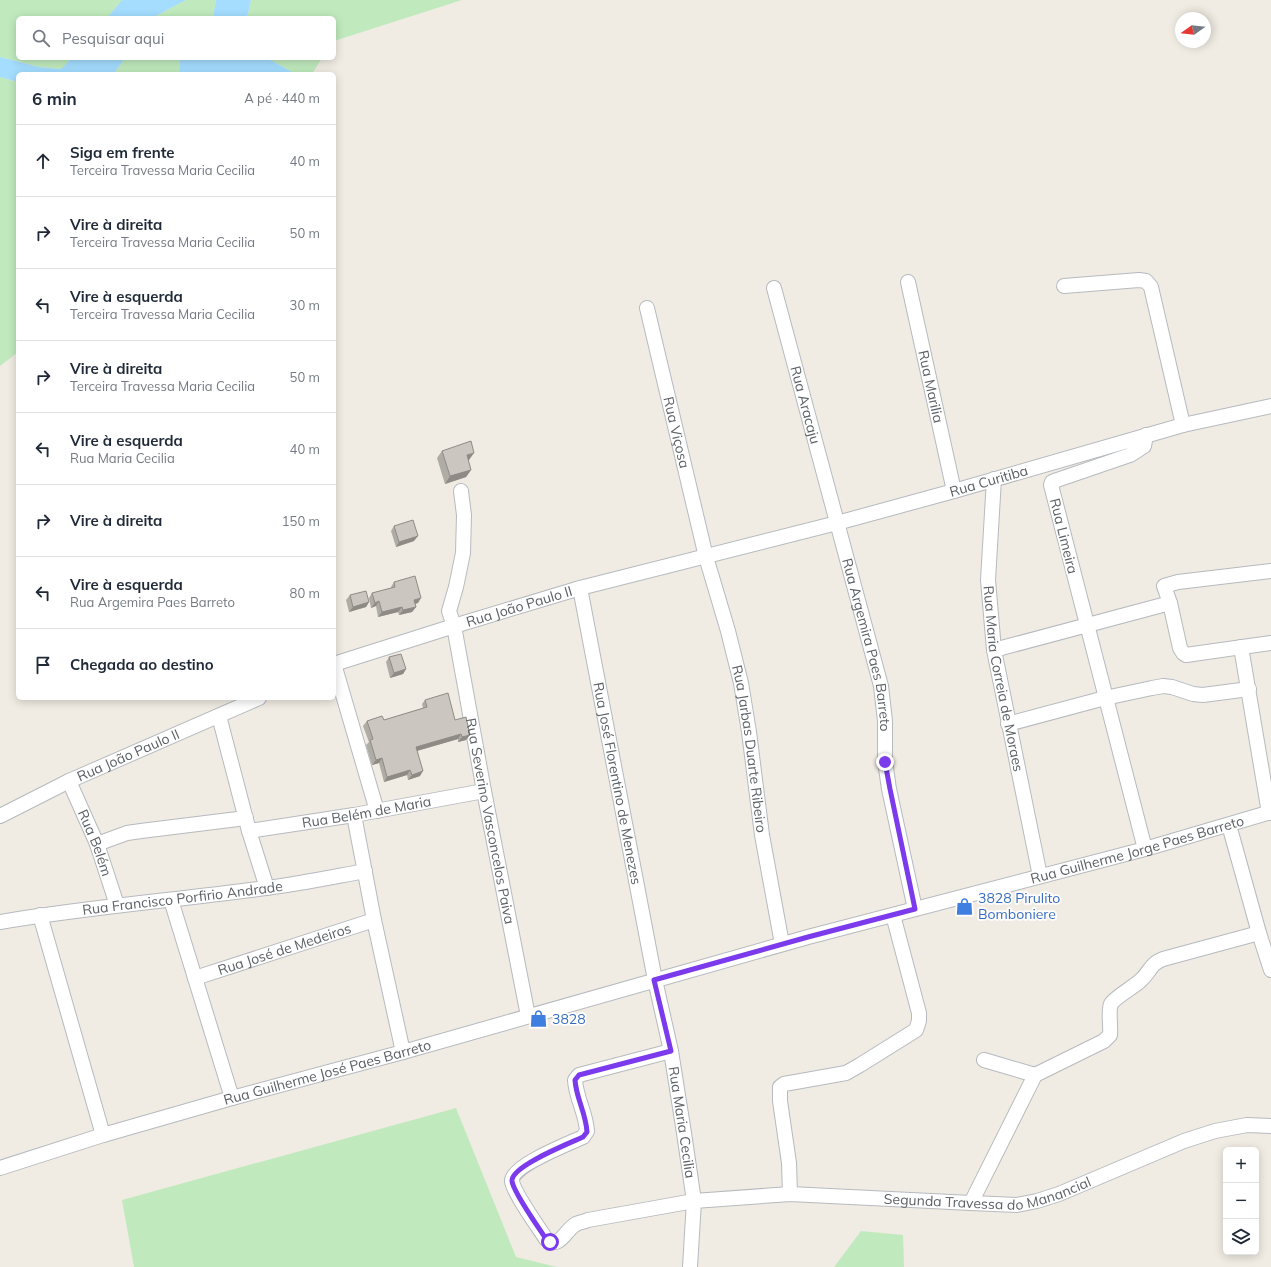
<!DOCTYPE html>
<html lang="pt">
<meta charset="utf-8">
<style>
body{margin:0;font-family:Mulish,sans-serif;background:#f6f6f7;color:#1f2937}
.controls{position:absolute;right:12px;bottom:12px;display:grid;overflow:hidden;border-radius:6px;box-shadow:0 2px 10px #0003}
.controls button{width:36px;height:36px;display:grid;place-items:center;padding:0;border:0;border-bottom:1px solid #e0e1e3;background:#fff;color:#1f2937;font:20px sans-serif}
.compass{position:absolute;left:1175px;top:12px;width:36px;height:36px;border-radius:50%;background:#fff;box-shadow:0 2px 10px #0003;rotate:255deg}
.stop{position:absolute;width:12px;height:12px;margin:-9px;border:3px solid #7c3aed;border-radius:50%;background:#fff}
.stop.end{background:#7c3aed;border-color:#fff;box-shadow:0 1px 4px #0008}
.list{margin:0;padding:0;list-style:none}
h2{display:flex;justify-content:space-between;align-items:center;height:52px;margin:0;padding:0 16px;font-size:17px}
h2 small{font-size:13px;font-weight:400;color:#747a83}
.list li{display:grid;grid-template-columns:26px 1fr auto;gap:12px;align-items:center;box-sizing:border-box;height:72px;padding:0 16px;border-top:1px solid #e0e1e3}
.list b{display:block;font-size:15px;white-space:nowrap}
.list p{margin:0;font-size:13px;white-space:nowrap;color:#747a83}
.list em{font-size:13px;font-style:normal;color:#747a83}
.icon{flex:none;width:22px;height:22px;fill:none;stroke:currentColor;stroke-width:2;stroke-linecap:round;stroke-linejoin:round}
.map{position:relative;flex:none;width:1271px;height:1267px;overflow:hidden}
.search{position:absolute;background:#fff;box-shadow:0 2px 10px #0003;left:16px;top:16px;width:320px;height:44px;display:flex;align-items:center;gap:10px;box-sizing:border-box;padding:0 14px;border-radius:6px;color:#747a83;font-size:15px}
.panel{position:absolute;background:#fff;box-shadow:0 2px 10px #0003;left:16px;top:72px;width:320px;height:628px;border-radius:6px}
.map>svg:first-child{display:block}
.green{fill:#c0eabd}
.water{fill:#a4ddff}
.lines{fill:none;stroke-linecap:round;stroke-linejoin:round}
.street-casing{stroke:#b6babf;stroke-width:16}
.street{stroke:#fff;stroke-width:14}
.wall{fill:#afaba5}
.shaded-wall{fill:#8e8b86}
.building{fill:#cbc7c0;stroke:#8e8b86}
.route{stroke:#7c3aed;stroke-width:5}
.labels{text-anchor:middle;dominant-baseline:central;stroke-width:3.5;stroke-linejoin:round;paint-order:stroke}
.street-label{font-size:14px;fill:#5b6166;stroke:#fff}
.shop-label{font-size:14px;fill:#366cbe;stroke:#fff;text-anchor:start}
</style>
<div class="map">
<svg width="1271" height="1267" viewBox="0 0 1271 1267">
<rect width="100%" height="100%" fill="#f0ece3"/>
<g class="green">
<polygon points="0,0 122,0 107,18 18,18 18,58 72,58 62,69 39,67 0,57"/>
<polygon points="186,0 216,0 213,18 152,18"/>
<polygon points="251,0 462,0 334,41 334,18 247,18"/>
<polygon points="125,58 180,58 179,74 114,74"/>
<polygon points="267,58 322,58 312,74 294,74 294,73"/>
<polygon points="0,77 18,82 18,352 0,366"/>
<polygon points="456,1108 516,1257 557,1267 134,1267 122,1200"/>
<polygon points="861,1231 903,1235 904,1267 834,1267"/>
</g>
<g class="water">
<polygon points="122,0 186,0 152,18 107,18"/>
<polygon points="216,0 251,0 247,18 213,18"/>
<polygon points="0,57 39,67 61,69 72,58 125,58 114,74 18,74 18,82 0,77"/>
<polygon points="180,58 267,58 294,73 179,74"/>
</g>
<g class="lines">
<defs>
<g id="street">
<path id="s1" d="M 908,282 L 954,491"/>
<polyline points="1064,286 1139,280 1146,281 1151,287 1183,425"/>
<path id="s2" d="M 774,288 L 881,686 L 885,721 L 885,761 L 889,789 L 915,909"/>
<path id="s3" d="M 647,308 L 706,557 L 728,631 L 741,683 L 749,732 L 762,835 L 782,944"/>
<path id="s4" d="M 994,479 L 988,580 L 994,650 L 1040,876"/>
<path id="s5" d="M 461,491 L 464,515 L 463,553 L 456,587 L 449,611 L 454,626 L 484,791 L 528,1016"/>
<path id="s6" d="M 580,588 L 655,980 L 671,1051 L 684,1133 L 694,1201 L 690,1267"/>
<polyline points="1170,603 1180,648 1183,653 1186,655 1271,643"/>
<polyline points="1241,647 1269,813"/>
<polyline points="994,650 1170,603 1164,586 1178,582 1271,571"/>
<path id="s7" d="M 334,664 L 454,626 L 580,588 L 837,523 L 954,491 L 1183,425 L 1271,406"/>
<polyline points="334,664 377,811"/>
<polyline points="219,716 249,831 267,888"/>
<polyline points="1008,724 1105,698 1152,688 1163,686 1172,687 1193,694 1203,695 1249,689"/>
<path id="s8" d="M 69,781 L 97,844 L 117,905"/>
<polyline points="354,815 374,920 403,1052"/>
<path id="s9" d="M 0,816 L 69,781 L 259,698"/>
<polyline points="1229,825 1259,933 1271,970"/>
<path id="s10" d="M 249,831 L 354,815 L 484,791"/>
<polyline points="97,844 127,833 141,831 246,818"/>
<polyline points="1145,849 1051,485 1052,482 1057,480 1130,455 1144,446 1146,435"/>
<polyline points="171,900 232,1098"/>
<polyline points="40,915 103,1135"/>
<path id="s11" d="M 0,922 C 88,907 177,900 266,888 C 299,884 332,877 365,871"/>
<path id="s12" d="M 195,978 L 374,920"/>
<path id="s13" d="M 671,1051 L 579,1075 L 575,1080 C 576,1098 586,1113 587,1131 L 583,1137 C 570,1143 511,1166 512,1181 C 513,1192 539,1228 546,1239 C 560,1250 565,1230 576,1224 C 580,1222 584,1222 588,1220 L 694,1201 L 790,1194 L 971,1203 L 1017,1205 L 1037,1201 L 1059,1194 L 1184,1141 L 1215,1131 L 1247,1125 L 1271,1126"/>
<polyline points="984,1060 1035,1075"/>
<path id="s14" d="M 0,1168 L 103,1135 L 232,1098 L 403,1052 L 808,937 L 1145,849 L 1271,812"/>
<polyline points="790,1194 789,1163 780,1101 780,1087 784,1084 846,1073 860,1065 916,1030 919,1021 919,1013 893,915"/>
<path d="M 971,1203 L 1035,1075 L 1104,1041 L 1110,1035 C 1111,1026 1108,1010 1111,1004 C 1115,997 1134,987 1141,980 C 1150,972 1150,964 1163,959 L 1259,933"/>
</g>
</defs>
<use href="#street" class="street-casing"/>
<use href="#street" class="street"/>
</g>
<g class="wall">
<polygon points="442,451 469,460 468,460 471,470 466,477 445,484 437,458"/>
<polygon points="394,526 414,541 396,547 391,531"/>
<polygon points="394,582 418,603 415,604 416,607 412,612 399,615 398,612 378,617 376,606 371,608 369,598 372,593 391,588 391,587"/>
<polygon points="350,595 369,602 366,607 349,612 346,600"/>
<polygon points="389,657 406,669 403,674 390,678 386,662"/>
<polygon points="425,700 455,720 470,735 466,740 458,742 458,739 417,751 420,776 408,780 407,775 384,782 379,763 372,765 366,745 369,742 363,726 367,721 384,720 423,708 422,704"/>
</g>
<g class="shaded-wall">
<polygon points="474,453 469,460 462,462 467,455"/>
<polygon points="471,470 466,477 445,484 450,476"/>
<polygon points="418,536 414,541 396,547 399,542"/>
<polygon points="421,598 418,603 410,605 414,600"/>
<polygon points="379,601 376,606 371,608 375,603"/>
<polygon points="369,602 366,607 349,612 353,607"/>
<polygon points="402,607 398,612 378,617 382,612"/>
<polygon points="416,607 412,612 399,615 403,610"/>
<polygon points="406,669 403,674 390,678 394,673"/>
<polygon points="461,734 458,739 413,752 416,747"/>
<polygon points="470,735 466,740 458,742 462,737"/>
<polygon points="382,758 379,763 372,765 376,760"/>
<polygon points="410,770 407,775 384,782 387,777"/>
<polygon points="423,771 420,776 408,780 412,775"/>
</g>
<g class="building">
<polygon points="471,441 474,453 467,455 471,470 450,476 442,451"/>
<polygon points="413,520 418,536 399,542 394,526"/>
<polygon points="415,576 421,598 414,600 416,607 403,610 402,607 382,612 379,601 375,603 372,593 395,587 394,582"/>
<polygon points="366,591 369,602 353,607 350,595"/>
<polygon points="401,654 406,669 394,673 389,657"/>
<polygon points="448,693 455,720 466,717 470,735 462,737 461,734 416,747 423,771 412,775 410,770 387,777 382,758 376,760 370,740 373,739 367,721 382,716 384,720 427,707 425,700"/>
</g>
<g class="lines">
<path class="route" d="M 550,1242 L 546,1239 C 539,1228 513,1192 512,1181 C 511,1166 570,1143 583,1137 L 587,1132 C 586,1113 576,1098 575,1080 L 579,1075 L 671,1051 L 654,980 L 808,937 L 915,909 L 890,789 L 885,762"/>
</g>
<defs>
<symbol id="shop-bare" viewBox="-9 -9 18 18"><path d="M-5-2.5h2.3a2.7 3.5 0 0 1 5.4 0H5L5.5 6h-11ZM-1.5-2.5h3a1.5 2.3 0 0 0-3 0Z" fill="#3f7fe0" stroke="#fff" stroke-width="2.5" paint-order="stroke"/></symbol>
</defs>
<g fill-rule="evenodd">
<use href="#shop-bare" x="952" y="894" width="25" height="25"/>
<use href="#shop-bare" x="526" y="1006" width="25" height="25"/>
</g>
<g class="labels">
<g class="street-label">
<text stroke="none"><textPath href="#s1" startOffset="107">Rua Marilia</textPath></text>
<text stroke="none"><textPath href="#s2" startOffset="121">Rua Aracaju</textPath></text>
<text stroke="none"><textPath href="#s3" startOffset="128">Rua Viçosa</textPath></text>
<text stroke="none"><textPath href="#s7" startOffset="680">Rua Curitiba</textPath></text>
<text transform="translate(1064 536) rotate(76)">Rua Limeira</text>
<text stroke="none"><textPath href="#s7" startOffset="194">Rua João Paulo II</textPath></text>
<text stroke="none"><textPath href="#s2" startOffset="369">Rua Argemira Paes Barreto</textPath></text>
<text stroke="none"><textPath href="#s4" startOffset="201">Rua Maria Correia de Moraes</textPath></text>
<text stroke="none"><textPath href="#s3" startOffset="453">Rua Jarbas Duarte Ribeiro</textPath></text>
<text stroke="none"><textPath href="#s9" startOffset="142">Rua João Paulo II</textPath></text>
<text stroke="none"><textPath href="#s6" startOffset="199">Rua José Florentino de Menezes</textPath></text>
<text stroke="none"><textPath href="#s10" startOffset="119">Rua Belém de Maria</textPath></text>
<text stroke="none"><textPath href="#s5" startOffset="336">Rua Severino Vasconcelos Paiva</textPath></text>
<text stroke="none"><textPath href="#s8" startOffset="67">Rua Belém</textPath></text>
<text stroke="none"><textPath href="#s14" startOffset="1181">Rua Guilherme Jorge Paes Barreto</textPath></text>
<text stroke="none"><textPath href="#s11" startOffset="184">Rua Francisco Porfirio Andrade</textPath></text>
<text stroke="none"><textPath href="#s12" startOffset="94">Rua José de Medeiros</textPath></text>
<text stroke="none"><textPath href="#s14" startOffset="341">Rua Guilherme José Paes Barreto</textPath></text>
<text stroke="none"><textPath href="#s6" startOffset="544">Rua Maria Cecilia</textPath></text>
<text stroke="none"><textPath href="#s13" startOffset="768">Segunda Travessa do Manancial</textPath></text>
</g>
<g class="shop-label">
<text x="978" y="898">3828 Pirulito<tspan x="978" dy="16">Bomboniere</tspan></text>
<text x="552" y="1019">3828</text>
</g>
</g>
</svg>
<div class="controls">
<button>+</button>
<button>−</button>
<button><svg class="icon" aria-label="layers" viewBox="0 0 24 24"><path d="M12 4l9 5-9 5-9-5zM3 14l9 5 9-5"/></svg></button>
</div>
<svg class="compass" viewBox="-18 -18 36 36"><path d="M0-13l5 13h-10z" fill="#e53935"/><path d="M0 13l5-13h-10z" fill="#747a83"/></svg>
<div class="stop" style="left:550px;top:1242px"></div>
<div class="stop end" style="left:885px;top:762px"></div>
<div class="search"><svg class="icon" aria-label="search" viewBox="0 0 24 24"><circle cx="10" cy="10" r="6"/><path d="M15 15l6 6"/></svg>Pesquisar aqui</div>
<section class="panel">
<h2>6 min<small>A pé · 440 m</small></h2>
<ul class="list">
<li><svg class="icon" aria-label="ahead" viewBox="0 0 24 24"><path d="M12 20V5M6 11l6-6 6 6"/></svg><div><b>Siga em frente</b><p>Terceira Travessa Maria Cecilia</p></div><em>40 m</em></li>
<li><svg class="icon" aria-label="right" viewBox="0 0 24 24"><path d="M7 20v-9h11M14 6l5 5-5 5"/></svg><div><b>Vire à direita</b><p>Terceira Travessa Maria Cecilia</p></div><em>50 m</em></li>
<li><svg class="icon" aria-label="left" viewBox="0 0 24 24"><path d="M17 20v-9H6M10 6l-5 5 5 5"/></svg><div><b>Vire à esquerda</b><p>Terceira Travessa Maria Cecilia</p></div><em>30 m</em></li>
<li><svg class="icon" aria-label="right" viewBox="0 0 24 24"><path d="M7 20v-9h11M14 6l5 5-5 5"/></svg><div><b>Vire à direita</b><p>Terceira Travessa Maria Cecilia</p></div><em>50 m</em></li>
<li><svg class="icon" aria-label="left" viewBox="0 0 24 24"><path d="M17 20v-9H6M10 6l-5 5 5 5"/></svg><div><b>Vire à esquerda</b><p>Rua Maria Cecilia</p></div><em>40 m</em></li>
<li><svg class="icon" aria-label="right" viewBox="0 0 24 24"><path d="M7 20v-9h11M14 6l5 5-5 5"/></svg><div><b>Vire à direita</b></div><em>150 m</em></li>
<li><svg class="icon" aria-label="left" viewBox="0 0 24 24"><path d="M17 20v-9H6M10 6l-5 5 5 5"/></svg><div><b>Vire à esquerda</b><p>Rua Argemira Paes Barreto</p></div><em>80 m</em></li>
<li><svg class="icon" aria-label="arrive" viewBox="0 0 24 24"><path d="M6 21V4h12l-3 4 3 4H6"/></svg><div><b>Chegada ao destino</b></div></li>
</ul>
</section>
</div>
